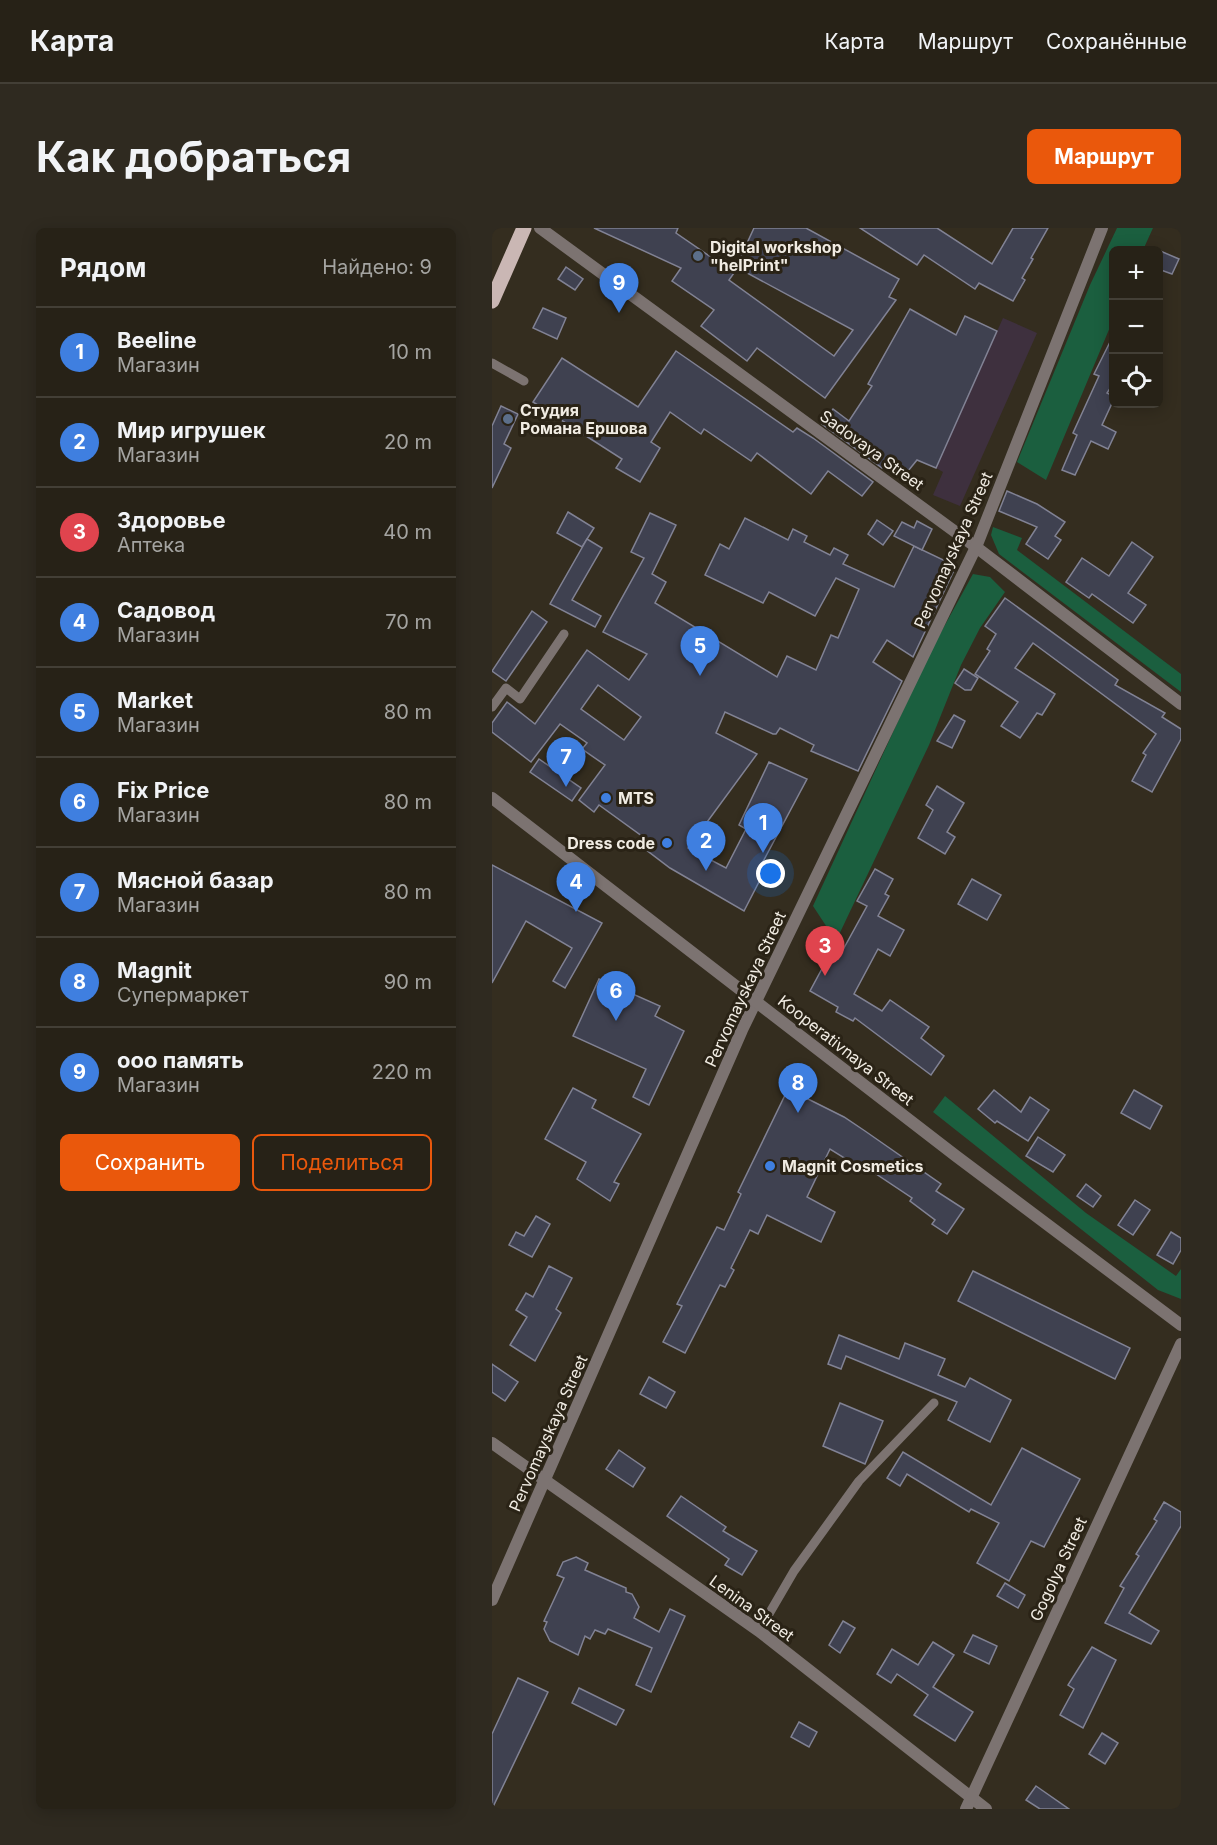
<!DOCTYPE html>
<html lang="ru">
<meta charset="utf-8">
<style>
body{margin:0;font-family:Inter,sans-serif;background:#2f2a20;color:#f1f3f6}
.controls{position:absolute;right:18px;top:18px;display:grid;overflow:hidden;border-radius:9px;box-shadow:0 3px 15px #0003}
.controls button{width:54px;height:54px;display:grid;place-items:center;padding:0;border:0;border-bottom:2px solid #433f36;background:#272217;color:#f1f3f6;font:30px sans-serif}
.you{position:absolute;left:279px;top:646px;width:21px;height:21px;margin:-15px;border:4px solid #fff;border-radius:50%;background:#1a73e8;box-shadow:0 0 0 9px #1a73e833}
.badge{display:grid;place-items:center;width:39px;height:39px;border-radius:50%;background:#ea580c;color:#fff;font-size:20px;font-weight:700}
.pin{position:absolute;translate:-50% -50px;filter:drop-shadow(0 2px 3px #0008)}
.pin::after{content:'';position:absolute;top:32px;width:21px;height:18px;background:inherit;clip-path:polygon(0 0,100% 0,50% 100%)}
.list{margin:0;padding:0;list-style:none}
h2{display:flex;justify-content:space-between;align-items:center;height:78px;margin:0;padding:0 24px;font-size:26px}
h2 small{font-size:20px;font-weight:400;color:#a4a4a1}
.list li{display:grid;grid-template-columns:39px 1fr auto;gap:18px;align-items:center;box-sizing:border-box;height:90px;padding:0 24px;border-top:2px solid #433f36}
.list b{display:block;font-size:22px;white-space:nowrap}
.list p{margin:0;font-size:20px;white-space:nowrap;color:#a4a4a1}
.list em{font-size:20px;font-style:normal;color:#a4a4a1}
.actions{display:flex;gap:12px;padding:18px 24px}
.actions a{flex:1;padding:14px 0;border:2px solid #ea580c;border-radius:9px;text-align:center;font-size:21px;color:#ea580c}
.actions .main{background:#ea580c;color:#fff}
.icon{flex:none;width:33px;height:33px;fill:none;stroke:currentColor;stroke-width:2;stroke-linecap:round;stroke-linejoin:round}
.map{position:relative;flex:none;width:689px;height:1581px;overflow:hidden;border-radius:9px}
header{display:flex;align-items:center;gap:36px;box-sizing:border-box;height:84px;padding:0 30px;background:#272217;border-bottom:2px solid #433f36}
header strong{font-size:28px}
nav{display:flex;gap:33px;margin-inline-start:auto;font-size:21px}
.intro{display:flex;align-items:center;justify-content:space-between;box-sizing:border-box;height:144px;padding:0 36px}
h1{margin:0;font-size:42px}
.button{padding:15px 27px;border-radius:9px;background:#ea580c;color:#fff;font-size:21px;font-weight:700}
main{display:flex;gap:36px;padding:0 36px}
aside{flex:1;background:#272217;border-radius:9px;box-shadow:0 3px 15px #0003}
.map>svg:first-child{display:block}
.commercial{fill:#3e303e}
.green{fill:#1b5f3f}
.building{fill:#3f4150;stroke:#818294;stroke-width:1.5;fill-rule:evenodd}
.lines{fill:none;stroke-linecap:round;stroke-linejoin:round}
.service{stroke:#7c7371;stroke-width:9}
.minor{stroke:#7c7371;stroke-width:12}
.tertiary{stroke:#7c7371;stroke-width:12}
.primary{stroke:#cab7b4;stroke-width:15}
.service-dot{fill:#5c6f8a;stroke:#2a2316;stroke-width:2}
.shop-dot{fill:#3f7fe0;stroke:#2a2316;stroke-width:2}
.labels{text-anchor:middle;dominant-baseline:central;stroke-width:6;stroke-linejoin:round;paint-order:stroke}
.poi-label{font-size:16px;font-weight:bold;fill:#f1ece3;stroke:#2a2316;text-anchor:start}
.street-label{font-size:16px;fill:#f1ece3;stroke:#2a2316}
</style>
<header>
<strong>Карта</strong>
<nav><a>Карта</a><a>Маршрут</a><a>Сохранённые</a></nav>
</header>
<div class="intro"><h1>Как добраться</h1><a class="button">Маршрут</a></div>
<main>
<aside>
<h2>Рядом<small>Найдено: 9</small></h2>
<ul class="list">
<li><span class="badge" style="background:#3f7fe0">1</span><div><b>Beeline</b><p>Магазин</p></div><em>10 m</em></li>
<li><span class="badge" style="background:#3f7fe0">2</span><div><b>Мир игрушек</b><p>Магазин</p></div><em>20 m</em></li>
<li><span class="badge" style="background:#e0444e">3</span><div><b>Здоровье</b><p>Аптека</p></div><em>40 m</em></li>
<li><span class="badge" style="background:#3f7fe0">4</span><div><b>Садовод</b><p>Магазин</p></div><em>70 m</em></li>
<li><span class="badge" style="background:#3f7fe0">5</span><div><b>Market</b><p>Магазин</p></div><em>80 m</em></li>
<li><span class="badge" style="background:#3f7fe0">6</span><div><b>Fix Price</b><p>Магазин</p></div><em>80 m</em></li>
<li><span class="badge" style="background:#3f7fe0">7</span><div><b>Мясной базар</b><p>Магазин</p></div><em>80 m</em></li>
<li><span class="badge" style="background:#3f7fe0">8</span><div><b>Magnit</b><p>Супермаркет</p></div><em>90 m</em></li>
<li><span class="badge" style="background:#3f7fe0">9</span><div><b>ооо память</b><p>Магазин</p></div><em>220 m</em></li>
</ul>
<div class="actions"><a class="main">Сохранить</a><a>Поделиться</a></div>
</aside>
<div class="map">
<svg width="689" height="1581" viewBox="0 0 689 1581">
<rect width="100%" height="100%" fill="#342d1f"/>
<polygon class="commercial" points="511,90 545,105 468,278 441,267 451,244 444,240"/>
<g class="green">
<polygon points="625,0 661,0 651,22 622,22 621,92 554,252 525,234 598,57"/>
<polygon points="501,299 530,310 525,322 689,446 689,464 507,326 499,307"/>
<polygon points="481,346 498,349 513,364 488,400 469,437 437,517 344,713 321,678 437,426"/>
<polygon points="453,868 594,985 684,1048 689,1041 689,1071 666,1062 441,884"/>
</g>
<g class="building">
<polygon points="102,0 186,0 184,5 242,45 237,52 342,128 361,102 244,39 262,0 314,0 407,51 397,69 404,72 333,170 265,120 255,133 209,98 222,82 180,53 189,40"/>
<polygon points="368,0 445,0 500,36 521,0 556,0 539,30 541,31 530,50 533,52 521,73 487,55 483,61 432,27 425,37"/>
<polygon points="666,22 687,31 680,46 666,41"/>
<polygon points="74,39 91,51 83,62 66,51"/>
<polygon points="51,80 74,90 65,111 41,100"/>
<polygon points="418,81 464,107 473,88 505,103 444,240 425,232 412,248 394,235 390,240 330,196 341,181 357,193 380,158 376,156"/>
<polygon points="621,108 621,156 615,165 621,168 621,173 610,197 624,204 616,221 599,213 583,247 570,242 585,207 581,205 607,148 602,146"/>
<polygon points="184,123 301,204 305,200 321,210 381,254 370,268 336,243 319,266 265,225 259,233 212,201 209,206 178,184 159,214 168,220 148,254 124,240 130,231 41,174 70,130 146,179"/>
<polygon points="9,178 26,186 12,216 19,220 0,260 0,198"/>
<polygon points="515,263 545,276 573,294 563,308 569,312 556,331 534,316 545,299 507,283"/>
<polygon points="76,284 102,300 90,319 65,305"/>
<path d="M 158,285 L 184,297 L 160,346 L 174,354 L 163,375 L 285,449 L 295,428 L 324,442 L 339,407 L 346,410 L 367,361 L 344,350 L 323,388 L 277,364 L 271,375 L 213,347 L 228,316 L 237,321 L 253,290 L 296,312 L 301,301 L 315,308 L 312,314 L 338,327 L 342,320 L 356,327 L 351,336 L 402,359 L 422,318 L 464,338 L 421,429 L 395,412 L 381,434 L 410,453 L 366,543 L 319,523 L 322,517 L 288,500 L 284,506 L 281,506 L 233,484 L 224,505 L 265,526 L 196,620 L 234,640 L 254,601 L 247,597 L 277,534 L 315,551 L 266,643 L 271,646 L 252,683 L 178,640 L 153,621 L 158,614 L 107,577 L 102,584 L 87,572 L 113,537 L 90,521 L 95,515 L 68,496 L 39,534 L 0,504 L 0,495 L 15,474 L 43,496 L 95,422 L 137,452 L 155,426 L 111,404 L 152,330 L 139,324 ZM 106,457 L 149,489 L 132,512 L 89,481 Z"/>
<polygon points="385,292 401,303 391,317 376,306"/>
<polygon points="425,293 440,301 430,322 402,308 410,294 422,300"/>
<polygon points="95,311 110,320 80,372 109,388 103,399 58,376"/>
<polygon points="640,314 661,329 636,365 654,377 641,395 600,366 597,370 574,354 590,330 617,348"/>
<polygon points="513,370 626,452 623,457 673,485 670,489 689,501 689,511 660,564 640,553 654,527 651,525 664,506 541,415 523,440 563,466 550,487 545,485 528,510 509,498 526,474 483,446 498,423 495,421 504,406 493,398"/>
<polygon points="40,383 55,394 14,453 0,443"/>
<polygon points="472,441 486,450 479,462 473,462 463,455"/>
<polygon points="462,487 473,493 460,520 445,513"/>
<polygon points="47,531 89,560 80,573 38,544"/>
<polygon points="445,558 472,575 455,604 463,609 453,626 426,610 441,582 434,577"/>
<polygon points="0,637 110,695 73,760 61,753 80,720 34,693 0,755"/>
<polygon points="383,641 401,651 393,666 397,668 386,688 412,702 398,728 386,721 362,766 390,783 398,772 437,799 429,810 452,828 439,847 363,790 361,793 344,784 346,779 318,763 339,724 347,729 375,678 365,673"/>
<polygon points="480,651 509,667 495,692 466,676"/>
<polygon points="107,751 168,778 163,788 192,803 157,877 141,869 154,841 81,808"/>
<polygon points="81,860 104,872 100,880 149,906 122,954 127,956 118,973 85,951 94,934 53,911"/>
<polygon points="296,861 352,889 373,903 449,956 444,963 472,981 455,1006 440,996 443,992 418,973 420,970 372,938 370,941 338,921 315,969 343,984 329,1014 275,987 266,1006 258,1002 239,1040 242,1042 233,1059 228,1057 193,1125 171,1114 190,1078 185,1076 225,999 232,1002 249,966 246,964"/>
<polygon points="502,862 529,884 538,869 557,882 536,913 505,893 503,895 486,881"/>
<polygon points="642,862 670,878 658,901 629,885"/>
<polygon points="546,909 573,927 561,944 534,928"/>
<polygon points="594,956 609,968 601,979 585,968"/>
<polygon points="643,972 658,982 641,1007 626,997"/>
<polygon points="44,988 58,996 40,1029 17,1017 24,1004 32,1008"/>
<polygon points="679,1004 689,1010 689,1022 681,1036 665,1027"/>
<polygon points="57,1038 80,1050 64,1081 69,1085 43,1133 18,1117 35,1089 24,1082 34,1065 41,1069"/>
<polygon points="481,1043 638,1120 623,1151 466,1073"/>
<polygon points="347,1107 407,1131 413,1115 453,1131 446,1147 473,1159 478,1150 519,1172 498,1214 456,1192 465,1174 354,1128 349,1141 336,1136"/>
<polygon points="0,1136 26,1154 13,1173 0,1164"/>
<polygon points="157,1149 183,1164 174,1180 148,1166"/>
<polygon points="348,1175 391,1193 373,1236 331,1218"/>
<polygon points="530,1220 588,1251 552,1319 539,1313 517,1353 485,1335 507,1295 479,1281 477,1284 415,1246 408,1258 395,1250 411,1224 499,1277"/>
<polygon points="127,1222 153,1240 141,1259 114,1241"/>
<polygon points="189,1268 234,1299 231,1303 265,1323 250,1347 233,1337 237,1331 175,1288"/>
<polygon points="672,1274 689,1284 689,1298 637,1385 667,1403 659,1416 613,1395 632,1360 628,1358 647,1328 644,1326 665,1293 662,1291"/>
<polygon points="84,1329 96,1335 93,1342 134,1360 134,1364 140,1366 147,1379 142,1390 167,1404 178,1381 193,1388 159,1464 144,1457 160,1420 116,1401 113,1406 103,1402 98,1411 93,1408 86,1427 58,1413 52,1401 55,1394 52,1393 72,1350 65,1347 71,1334"/>
<polygon points="513,1355 533,1367 526,1380 505,1368"/>
<polygon points="351,1393 363,1400 348,1425 337,1417"/>
<polygon points="481,1407 505,1418 497,1436 472,1424"/>
<polygon points="441,1414 462,1427 441,1459 481,1484 463,1513 422,1487 436,1467 405,1446 399,1455 385,1446 400,1421 426,1437"/>
<polygon points="600,1419 624,1432 591,1500 568,1487 582,1461 576,1457"/>
<polygon points="26,1450 56,1464 0,1581 0,1506"/>
<polygon points="87,1460 132,1482 124,1497 80,1475"/>
<polygon points="307,1494 325,1504 317,1519 299,1509"/>
<polygon points="610,1505 626,1515 613,1536 597,1526"/>
<polygon points="544,1558 577,1581 548,1581 534,1572"/>
</g>
<g class="lines">
<g class="service">
<polyline points="0,135 32,153"/>
<polyline points="0,479 14,460 28,471 72,406"/>
<polyline points="267,1403 302,1343 367,1253 442,1175"/>
</g>
<g class="minor">
<polyline points="48,0 484,319 689,476"/>
<polyline points="0,1215 267,1403 494,1581"/>
<polyline points="0,1372 250,802 484,319 610,0"/>
<polyline points="474,1581 689,1116"/>
</g>
<polyline class="tertiary" points="0,570 464,928 689,1097"/>
<polyline class="primary" points="0,73 32,0"/>
</g>
<g class="service-dot">
<circle cx="206" cy="28" r="6"/>
<circle cx="16" cy="191" r="6"/>
</g>
<g class="shop-dot">
<circle cx="114" cy="570" r="6"/>
<circle cx="175" cy="615" r="6"/>
<circle cx="278" cy="938" r="6"/>
</g>
<g class="labels">
<g class="poi-label">
<text x="218" y="19">Digital workshop<tspan x="218" dy="18">"helPrint"</tspan></text>
<text x="28" y="182">Студия<tspan x="28" dy="18">Романа Ершова</tspan></text>
<text x="126" y="570">MTS</text>
<text x="163" y="615" text-anchor="end">Dress code</text>
<text x="290" y="938">Magnit Cosmetics</text>
</g>
<g class="street-label">
<text transform="translate(380 222) rotate(36)">Sadovaya Street</text>
<text transform="translate(461 322) rotate(-66)">Pervomayskaya Street</text>
<text transform="translate(253 761) rotate(-65)">Pervomayskaya Street</text>
<text transform="translate(354 822) rotate(38)">Kooperativnaya Street</text>
<text transform="translate(56 1205) rotate(-66)">Pervomayskaya Street</text>
<text transform="translate(566 1341) rotate(-65)">Gogolya Street</text>
<text transform="translate(260 1380) rotate(36)">Lenina Street</text>
</g>
</g>
</svg>
<div class="controls">
<button>+</button>
<button>−</button>
<button><svg class="icon" aria-label="locate" viewBox="0 0 24 24"><circle cx="12" cy="12" r="6"/><path d="M12 2v4M12 18v4M2 12h4M18 12h4"/></svg></button>
</div>
<div class="you"></div>
<div class="pin badge" style="left:271px;top:625px;background:#3f7fe0">1</div>
<div class="pin badge" style="left:214px;top:643px;background:#3f7fe0">2</div>
<div class="pin badge" style="left:333px;top:748px;background:#e0444e">3</div>
<div class="pin badge" style="left:84px;top:684px;background:#3f7fe0">4</div>
<div class="pin badge" style="left:208px;top:448px;background:#3f7fe0">5</div>
<div class="pin badge" style="left:124px;top:793px;background:#3f7fe0">6</div>
<div class="pin badge" style="left:74px;top:559px;background:#3f7fe0">7</div>
<div class="pin badge" style="left:306px;top:885px;background:#3f7fe0">8</div>
<div class="pin badge" style="left:127px;top:85px;background:#3f7fe0">9</div>
</div>
</main>
